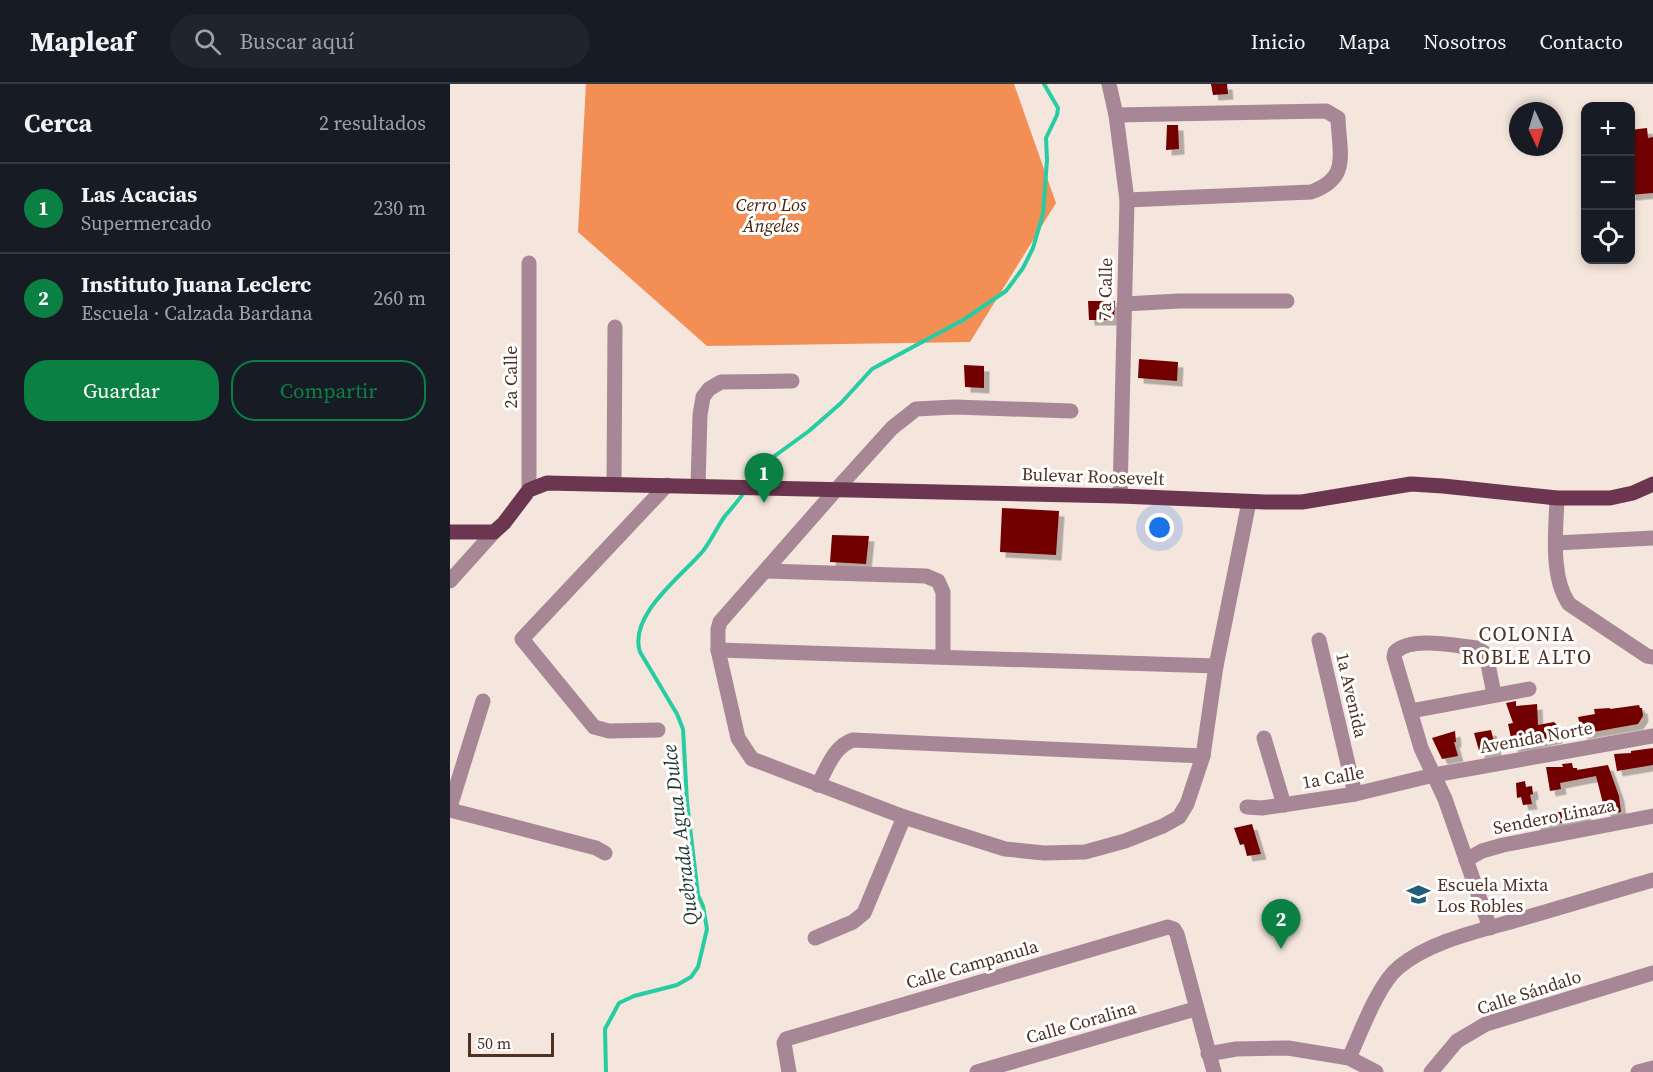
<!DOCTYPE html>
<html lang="es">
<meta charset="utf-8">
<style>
body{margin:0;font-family:"Source Serif 4",serif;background:#20242c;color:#f1f3f6}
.controls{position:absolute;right:18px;top:18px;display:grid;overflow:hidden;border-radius:12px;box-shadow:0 3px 9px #0003}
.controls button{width:54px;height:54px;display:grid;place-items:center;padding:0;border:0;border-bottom:2px solid #363941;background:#171b24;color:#f1f3f6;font:30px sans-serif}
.compass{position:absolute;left:1059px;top:18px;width:54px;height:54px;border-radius:50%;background:#171b24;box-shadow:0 3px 9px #0003;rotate:176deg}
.scale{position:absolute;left:18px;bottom:15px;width:86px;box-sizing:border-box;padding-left:6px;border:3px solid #4e3221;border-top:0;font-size:16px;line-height:21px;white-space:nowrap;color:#4e3221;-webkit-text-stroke:4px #fff;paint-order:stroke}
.you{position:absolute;left:710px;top:444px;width:21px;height:21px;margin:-15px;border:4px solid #fff;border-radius:50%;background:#1a73e8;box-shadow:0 0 0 9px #1a73e833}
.badge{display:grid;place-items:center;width:39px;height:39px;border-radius:50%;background:#0b8043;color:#fff;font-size:20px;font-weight:700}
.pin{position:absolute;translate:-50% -50px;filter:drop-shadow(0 2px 3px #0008)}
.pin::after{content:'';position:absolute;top:32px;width:21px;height:18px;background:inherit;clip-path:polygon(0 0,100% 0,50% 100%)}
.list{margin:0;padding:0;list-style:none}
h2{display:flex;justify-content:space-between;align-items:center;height:78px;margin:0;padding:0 24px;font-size:26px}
h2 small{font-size:20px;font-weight:400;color:#9ea1a6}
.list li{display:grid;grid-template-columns:39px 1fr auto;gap:18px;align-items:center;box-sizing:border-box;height:90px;padding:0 24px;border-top:2px solid #363941}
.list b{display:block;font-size:22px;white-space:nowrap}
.list p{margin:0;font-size:20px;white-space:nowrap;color:#9ea1a6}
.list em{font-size:20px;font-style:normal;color:#9ea1a6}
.actions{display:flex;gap:12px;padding:18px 24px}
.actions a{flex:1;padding:14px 0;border:2px solid #0b8043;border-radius:24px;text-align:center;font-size:21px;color:#0b8043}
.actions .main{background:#0b8043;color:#fff}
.icon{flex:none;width:33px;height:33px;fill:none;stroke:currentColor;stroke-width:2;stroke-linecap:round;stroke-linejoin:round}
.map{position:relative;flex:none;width:1203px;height:988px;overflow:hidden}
header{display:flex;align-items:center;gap:36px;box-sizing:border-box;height:84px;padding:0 30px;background:#171b24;border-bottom:2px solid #363941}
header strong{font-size:28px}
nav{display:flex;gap:33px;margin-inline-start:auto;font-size:21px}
.search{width:420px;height:54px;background:#20242c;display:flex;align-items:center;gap:15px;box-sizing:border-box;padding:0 21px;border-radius:33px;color:#9ea1a6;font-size:22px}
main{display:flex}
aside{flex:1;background:#171b24}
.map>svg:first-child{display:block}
.forest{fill:#f38f54}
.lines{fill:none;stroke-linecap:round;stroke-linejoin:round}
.stream{stroke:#26cca2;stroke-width:4}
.building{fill:#720000;filter:url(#shadow)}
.minor{stroke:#a78795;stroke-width:15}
.major{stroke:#6c3651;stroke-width:15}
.labels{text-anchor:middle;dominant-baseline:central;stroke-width:6;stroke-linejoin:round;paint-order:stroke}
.park-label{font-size:18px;font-style:italic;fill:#482108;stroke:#fff}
.street-label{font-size:18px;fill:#4e3221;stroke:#fff}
.poi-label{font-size:18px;fill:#4e3221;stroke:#fff;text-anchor:start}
.neighbourhood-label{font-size:20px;letter-spacing:1.5px;fill:#4e3221;stroke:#fff}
.water-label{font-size:20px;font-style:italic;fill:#1c352c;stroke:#fff}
</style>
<header>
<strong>Mapleaf</strong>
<div class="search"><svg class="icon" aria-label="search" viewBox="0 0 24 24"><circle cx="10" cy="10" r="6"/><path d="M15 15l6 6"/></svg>Buscar aquí</div>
<nav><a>Inicio</a><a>Mapa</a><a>Nosotros</a><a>Contacto</a></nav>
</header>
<main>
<aside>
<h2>Cerca<small>2 resultados</small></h2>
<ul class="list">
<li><span class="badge">1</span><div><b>Las Acacias</b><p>Supermercado</p></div><em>230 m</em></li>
<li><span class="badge">2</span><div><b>Instituto Juana Leclerc</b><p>Escuela · Calzada Bardana</p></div><em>260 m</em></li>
</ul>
<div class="actions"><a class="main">Guardar</a><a>Compartir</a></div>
</aside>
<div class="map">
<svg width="1203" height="988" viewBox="0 0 1203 988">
<defs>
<filter id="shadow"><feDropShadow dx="5.5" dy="5.5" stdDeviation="0" flood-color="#0004"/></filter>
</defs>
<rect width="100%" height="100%" fill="#f4e5dd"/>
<polygon class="forest" points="136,0 564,0 606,119 520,258 257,262 128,148"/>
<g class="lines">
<g class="stream">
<polyline points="301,399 315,379 359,347 391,319 422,285 513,236 556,207 573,184 583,164 593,130 597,76 596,54 607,31 608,24 594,0"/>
<path d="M 156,988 L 155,945 L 169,919 L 184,912 L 227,901 L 241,893 L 248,883 L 257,845 L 253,822 L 248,811 L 237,718 L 233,645 L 227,630 L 190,568 C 178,531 232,492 253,467 C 261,457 267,443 275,432 C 282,424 289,416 295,407"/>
</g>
</g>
<g class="building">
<polygon points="761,0 777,0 778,10 763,11"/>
<polygon points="717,41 728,41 729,65 716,66"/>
<polygon points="1197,44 1198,54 1203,53 1203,109 1180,111 1180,46"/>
<polygon points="638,217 665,217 664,236 639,236"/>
<polygon points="689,275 728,278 727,297 688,294"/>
<polygon points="514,281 534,282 534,304 515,303"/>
<polygon points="552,424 609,427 606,471 550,468"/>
<polygon points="382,451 419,452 416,480 380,478"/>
<polygon points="1066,617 1066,622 1087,620 1088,641 1104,638 1107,641 1108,648 1106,649 1107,654 1085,659 1085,660 1063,663 1058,640 1063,639 1056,619"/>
<polygon points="1189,621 1190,624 1192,624 1193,632 1188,640 1132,650 1128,633 1145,630 1144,625 1160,624 1160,625"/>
<polygon points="1041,646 1047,670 1030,670 1024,649"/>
<polygon points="1005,647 1006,658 1004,658 1008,672 992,675 982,654"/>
<polygon points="1203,664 1203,681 1167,687 1164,670 1181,669 1181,667"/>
<polygon points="1122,679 1123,684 1127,684 1127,686 1158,681 1169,712 1171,728 1156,731 1146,692 1110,699 1111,705 1100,707 1096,683 1113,683 1112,680"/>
<polygon points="1075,697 1076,703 1082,702 1083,710 1080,711 1082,720 1073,721 1071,713 1067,714 1066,699"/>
<polygon points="1135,724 1136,735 1085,743 1084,732"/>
<polygon points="802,740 811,770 797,772 794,760 790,761 784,744"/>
</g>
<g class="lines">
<g class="minor">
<polyline points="659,0 666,31 677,116 670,412"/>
<path d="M 666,31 L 876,27 L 888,34 C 889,69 901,94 861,108 L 677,116"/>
<polyline points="79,179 79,406"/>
<polyline points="674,220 729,217 837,217"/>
<polyline points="621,327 505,323 466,325 442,344 385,407 270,538 268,545 268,566 288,654 302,675 454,733 555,765 594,769 635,768 675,757 713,742 729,733 737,720 753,672 766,582 799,418"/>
<polyline points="164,400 165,243"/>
<polyline points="248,402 250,331 253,313 259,305 271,298 342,297"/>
<path d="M 1107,414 C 1106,447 1100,492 1119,520 L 1197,572 L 1203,573"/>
<polyline points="1106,459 1203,454"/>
<polyline points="316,487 476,492 488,497 493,508 493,573"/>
<polyline points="0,497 44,448"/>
<polyline points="869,556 905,710"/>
<polyline points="268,566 766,582"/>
<polyline points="960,627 1079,605"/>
<polyline points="208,646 159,647 144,643 72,555 217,401"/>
<polyline points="814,654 834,721"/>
<path d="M 368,701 C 377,684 384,662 403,656 L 753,672"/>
<polyline points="0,723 33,617"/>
<polyline points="797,723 812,724 905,710 984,691 1203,652"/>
<polyline points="0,726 146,764 155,769"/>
<polyline points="1016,776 1032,767 1053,761 1203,732"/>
<path d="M 1040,844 L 995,715 L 971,664 L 944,573 L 945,568 C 962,552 1005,562 1027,564 L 1036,570 L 1044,610"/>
<polyline points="365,854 403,838 414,829 454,733"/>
<polyline points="758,970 786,965 838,964 899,974 926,988"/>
<path d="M 899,974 C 911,948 928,900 949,883 C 981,857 1029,847 1067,836 C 1113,823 1158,809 1203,796"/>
<polyline points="339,988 334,959 336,955 718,843 724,845 727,850 764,988"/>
<polyline points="527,988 745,925"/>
<polyline points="981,988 1007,957 1036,940 1203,889"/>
<polyline points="1188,988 1203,984"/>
</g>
<polyline class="major" points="0,448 44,448 54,439 79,406 97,399 670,412 815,418 852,418 961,400 993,402 1107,414 1160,414 1183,409 1203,400"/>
</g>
<defs>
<symbol id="school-bare" viewBox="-9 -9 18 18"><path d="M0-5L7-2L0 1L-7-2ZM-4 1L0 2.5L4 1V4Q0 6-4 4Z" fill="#235d76" stroke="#fff" stroke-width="2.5" paint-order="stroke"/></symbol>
</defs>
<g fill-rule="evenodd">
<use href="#school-bare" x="952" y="794" width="33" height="33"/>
</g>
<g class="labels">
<g class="park-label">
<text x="321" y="120">Cerro Los<tspan x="321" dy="21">Ángeles</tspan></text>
</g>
<g class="street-label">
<text transform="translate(655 205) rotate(-89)">7a Calle</text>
<text transform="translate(60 293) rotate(-90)">2a Calle</text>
<text transform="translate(643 392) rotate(2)">Bulevar Roosevelt</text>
<text transform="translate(902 611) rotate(77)">1a Avenida</text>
<text transform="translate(1086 653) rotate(-10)">Avenida Norte</text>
<text transform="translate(883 693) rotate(-10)">1a Calle</text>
<text transform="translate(1104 732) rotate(-11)">Sendero Linaza</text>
<text transform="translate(522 880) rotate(-16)">Calle Campanula</text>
<text transform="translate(1079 908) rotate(-18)">Calle Sándalo</text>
<text transform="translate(631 938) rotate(-16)">Calle Coralina</text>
</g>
<g class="poi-label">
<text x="987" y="800">Escuela Mixta<tspan x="987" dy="21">Los Robles</tspan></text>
</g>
<g class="neighbourhood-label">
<text x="1077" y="550">COLONIA<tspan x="1077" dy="23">ROBLE ALTO</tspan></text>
</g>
<g class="water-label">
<text transform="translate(230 751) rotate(-97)">Quebrada Agua Dulce</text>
</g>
</g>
</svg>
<div class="controls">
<button>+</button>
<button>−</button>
<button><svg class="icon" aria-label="locate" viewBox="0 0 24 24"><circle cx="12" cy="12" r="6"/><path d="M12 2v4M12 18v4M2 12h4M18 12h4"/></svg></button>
</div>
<svg class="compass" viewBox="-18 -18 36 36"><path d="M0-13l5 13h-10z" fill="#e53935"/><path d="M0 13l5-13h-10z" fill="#9ea1a6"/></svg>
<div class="scale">50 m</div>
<div class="you"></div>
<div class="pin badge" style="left:314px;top:419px">1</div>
<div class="pin badge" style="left:831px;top:865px">2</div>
</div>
</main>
